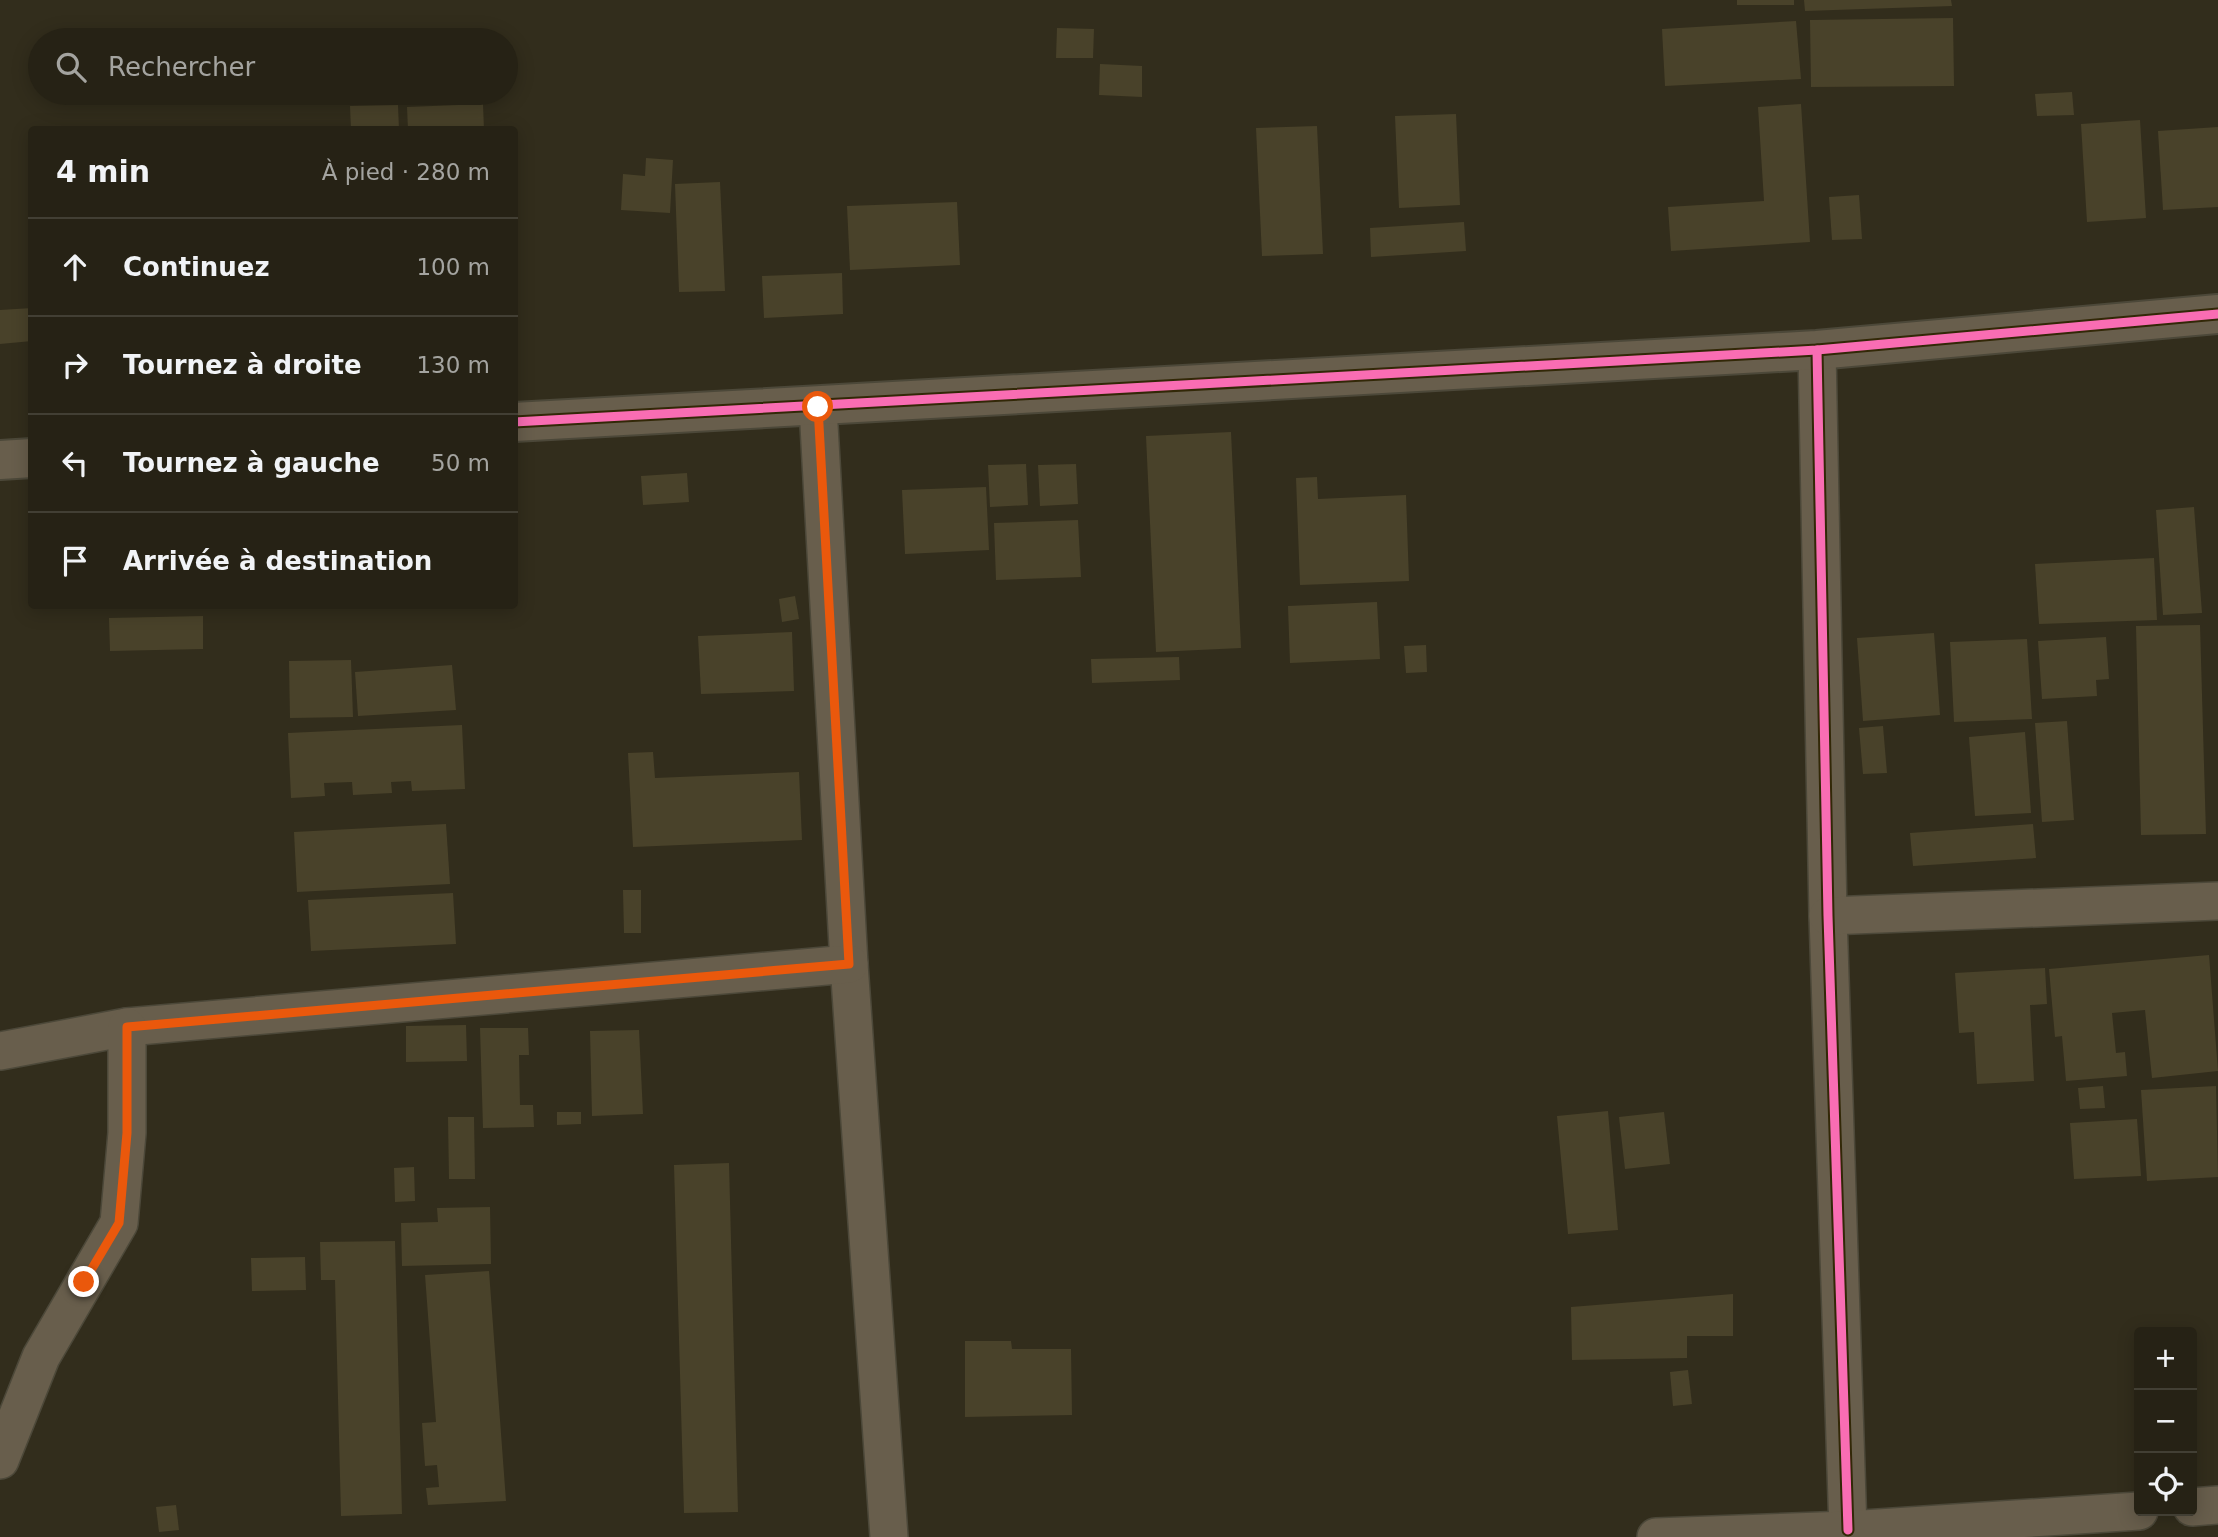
<!DOCTYPE html>
<html lang="fr">
<meta charset="utf-8">
<style>
body{margin:0;font-family:"DejaVu Sans",sans-serif;background:#2e2a1e;color:#f1f3f6}
.controls{position:absolute;right:21px;bottom:21px;display:grid;overflow:hidden;border-radius:7px;box-shadow:0 4px 18px #0003}
.controls button{width:63px;height:63px;display:grid;place-items:center;padding:0;border:0;border-bottom:2px solid #423f34;background:#262215;color:#f1f3f6;font:35px sans-serif}
.stop{position:absolute;width:21px;height:21px;margin:-16px;border:5px solid #ea580c;border-radius:50%;background:#fff}
.stop.end{background:#ea580c;border-color:#fff;box-shadow:0 2px 7px #0008}
.list{margin:0;padding:0;list-style:none}
h2{display:flex;justify-content:space-between;align-items:center;height:91px;margin:0;padding:0 28px;font-size:30px}
h2 small{font-size:23px;font-weight:400;color:#a4a4a0}
.list li{display:grid;grid-template-columns:46px 1fr auto;gap:21px;align-items:center;box-sizing:border-box;height:98px;padding:0 28px;border-top:2px solid #423f34}
.list b{display:block;font-size:26px;white-space:nowrap}
.list em{font-size:23px;font-style:normal;color:#a4a4a0}
.icon{flex:none;width:38px;height:38px;fill:none;stroke:currentColor;stroke-width:2;stroke-linecap:round;stroke-linejoin:round}
.map{position:relative;flex:none;width:2218px;height:1537px;overflow:hidden}
.search{position:absolute;background:#262215;box-shadow:0 4px 18px #0003;left:28px;top:28px;width:490px;height:77px;display:flex;align-items:center;gap:18px;box-sizing:border-box;padding:0 24px;border-radius:38px;color:#a4a4a0;font-size:26px}
.panel{position:absolute;background:#262215;box-shadow:0 4px 18px #0003;left:28px;top:126px;width:490px;height:483px;border-radius:7px}
.map>svg:first-child{display:block}
.building{fill:#49422a}
.lines{fill:none;stroke-linecap:round;stroke-linejoin:round}
.minor-casing{stroke:#4c4839;stroke-width:40}
.tertiary-casing{stroke:#4c4839;stroke-width:42}
.minor{stroke:#685e4c;stroke-width:37}
.tertiary{stroke:#685e4c;stroke-width:38}
.cycleway-casing{stroke:#322807;stroke-width:13}
.cycleway{stroke:#f96db3;stroke-width:9}
.route{stroke:#ea580c;stroke-width:9}
</style>
<div class="map">
<svg width="2218" height="1537" viewBox="0 0 2218 1537">
<rect width="100%" height="100%" fill="#322d1c"/>
<g class="building">
<rect x="1737" y="0" width="57" height="5"/>
<polygon points="1804,0 1951,0 1952,6 1805,11"/>
<polygon points="1953,18 1954,86 1811,87 1810,20"/>
<polygon points="1796,21 1801,79 1665,86 1662,29"/>
<polygon points="1057,28 1094,29 1093,58 1056,58"/>
<polygon points="1100,64 1142,66 1142,97 1099,95"/>
<polygon points="2072,92 2074,115 2037,116 2035,94"/>
<polygon points="483,104 484,130 408,130 407,107"/>
<polygon points="1801,104 1810,242 1671,251 1668,207 1764,201 1758,107"/>
<polygon points="398,105 399,130 351,130 350,106"/>
<polygon points="1456,114 1460,205 1399,208 1395,116"/>
<polygon points="2140,120 2146,218 2087,222 2081,124"/>
<polygon points="1317,126 1323,254 1262,256 1256,128"/>
<polygon points="2218,127 2218,207 2163,210 2158,131"/>
<polygon points="646,158 673,160 670,213 621,210 623,174 645,176"/>
<polygon points="720,182 725,291 679,292 675,184"/>
<polygon points="1859,195 1862,239 1832,240 1829,197"/>
<polygon points="957,202 960,265 850,270 847,206"/>
<polygon points="1464,222 1466,251 1371,257 1370,228"/>
<polygon points="842,273 843,314 764,318 762,276"/>
<polygon points="32,308 32,341 0,344 0,310"/>
<polygon points="1231,432 1241,648 1156,652 1146,436"/>
<polygon points="1026,464 1028,505 990,507 988,465"/>
<polygon points="1076,464 1078,504 1040,506 1038,465"/>
<polygon points="687,473 689,502 643,505 641,476"/>
<polygon points="1317,477 1318,499 1406,495 1409,581 1300,585 1296,478"/>
<polygon points="986,487 989,550 905,554 902,490"/>
<polygon points="2194,507 2202,613 2163,615 2156,510"/>
<polygon points="1078,520 1081,577 996,580 994,523"/>
<polygon points="2154,558 2157,620 2039,624 2035,564"/>
<polygon points="795,596 799,619 782,622 779,599"/>
<polygon points="1377,602 1380,659 1290,663 1288,606"/>
<polygon points="203,616 203,649 110,651 109,618"/>
<polygon points="2200,625 2206,834 2141,835 2136,626"/>
<polygon points="792,632 794,691 701,694 698,636"/>
<polygon points="1934,633 1940,715 1863,721 1857,638"/>
<polygon points="2106,637 2109,679 2096,680 2097,696 2042,699 2038,641"/>
<polygon points="2027,639 2032,719 1954,722 1950,642"/>
<polygon points="1426,645 1427,672 1406,673 1404,646"/>
<polygon points="1179,657 1180,680 1092,683 1091,659"/>
<polygon points="351,660 353,717 290,718 289,661"/>
<polygon points="452,665 456,710 358,716 355,672"/>
<polygon points="2067,721 2074,820 2042,822 2035,723"/>
<polygon points="462,725 465,789 412,791 411,781 391,782 392,793 353,795 352,782 324,783 325,796 291,798 288,733"/>
<polygon points="1883,726 1887,773 1863,774 1859,728"/>
<polygon points="2025,732 2031,813 1975,816 1969,737"/>
<polygon points="653,752 655,778 799,772 802,840 633,847 628,753"/>
<polygon points="446,824 450,884 297,892 294,832"/>
<polygon points="2033,824 2036,858 1913,866 1910,833"/>
<polygon points="623,890 641,890 641,933 624,933"/>
<polygon points="453,893 456,944 311,951 308,900"/>
<polygon points="2209,955 2218,1071 2152,1078 2145,1010 2112,1013 2116,1053 2125,1052 2127,1076 2066,1081 2062,1036 2055,1037 2049,969"/>
<polygon points="2045,968 2047,1004 2030,1005 2034,1081 1977,1084 1974,1032 1959,1033 1955,973"/>
<polygon points="466,1025 467,1061 406,1062 406,1026"/>
<polygon points="480,1028 528,1028 529,1055 519,1055 520,1105 533,1105 534,1127 483,1128"/>
<polygon points="639,1030 643,1114 592,1116 590,1031"/>
<polygon points="2103,1086 2105,1108 2080,1109 2078,1088"/>
<polygon points="2216,1086 2218,1177 2147,1181 2141,1090"/>
<polygon points="1608,1111 1618,1230 1568,1234 1557,1116"/>
<polygon points="557,1112 581,1112 581,1124 557,1125"/>
<polygon points="1664,1112 1670,1164 1625,1169 1619,1117"/>
<polygon points="448,1117 474,1117 475,1179 449,1179"/>
<polygon points="2137,1119 2141,1176 2074,1179 2070,1123"/>
<polygon points="729,1163 738,1512 684,1513 674,1165"/>
<polygon points="414,1167 415,1201 395,1202 394,1168"/>
<polygon points="490,1207 491,1264 402,1266 401,1223 438,1222 437,1208"/>
<polygon points="395,1241 402,1514 341,1516 335,1280 321,1280 320,1242"/>
<polygon points="305,1257 306,1290 252,1291 251,1258"/>
<polygon points="489,1271 506,1501 428,1505 426,1488 439,1487 437,1465 425,1466 422,1423 436,1422 425,1275"/>
<polygon points="1733,1294 1733,1336 1687,1336 1687,1358 1572,1360 1571,1307"/>
<polygon points="965,1341 1011,1341 1012,1349 1071,1349 1072,1415 965,1417"/>
<polygon points="1688,1370 1692,1404 1673,1406 1670,1372"/>
<polygon points="176,1505 179,1530 159,1532 156,1507"/>
</g>
<g class="lines">
<defs>
<g id="minor">
<polyline points="1817,350 1828,916 1848,1530"/>
<polyline points="818,407 849,964 889,1537"/>
<polyline points="1828,916 2218,901"/>
<polyline points="0,1051 127,1027 849,964"/>
<polyline points="0,1460 41,1357 119,1223 127,1133 127,1027"/>
<polyline points="2192,1507 2218,1505"/>
<polyline points="1656,1537 1848,1530 2139,1511"/>
</g>
<g id="tertiary">
<polyline points="514,422 1817,350 2218,314"/>
<polyline points="0,460 32,458"/>
</g>
</defs>
<use href="#minor" class="minor-casing"/>
<use href="#tertiary" class="tertiary-casing"/>
<use href="#minor" class="minor"/>
<use href="#tertiary" class="tertiary"/>
<defs>
<g id="cycleway">
<polyline points="1817,350 1828,916 1848,1530"/>
<polyline points="514,422 1817,350 2218,314"/>
</g>
</defs>
<use href="#cycleway" class="cycleway-casing"/>
<use href="#cycleway" class="cycleway"/>
</g>
<g class="lines">
<polyline class="route" points="84,1282 119,1223 127,1133 127,1027 849,964 818,407"/>
</g>
</svg>
<div class="controls">
<button>+</button>
<button>−</button>
<button><svg class="icon" aria-label="locate" viewBox="0 0 24 24"><circle cx="12" cy="12" r="6"/><path d="M12 2v4M12 18v4M2 12h4M18 12h4"/></svg></button>
</div>
<div class="stop" style="left:818px;top:407px"></div>
<div class="stop end" style="left:84px;top:1282px"></div>
<div class="search"><svg class="icon" aria-label="search" viewBox="0 0 24 24"><circle cx="10" cy="10" r="6"/><path d="M15 15l6 6"/></svg>Rechercher</div>
<section class="panel">
<h2>4 min<small>À pied · 280 m</small></h2>
<ul class="list">
<li><svg class="icon" aria-label="ahead" viewBox="0 0 24 24"><path d="M12 20V5M6 11l6-6 6 6"/></svg><div><b>Continuez</b></div><em>100 m</em></li>
<li><svg class="icon" aria-label="right" viewBox="0 0 24 24"><path d="M7 20v-9h11M14 6l5 5-5 5"/></svg><div><b>Tournez à droite</b></div><em>130 m</em></li>
<li><svg class="icon" aria-label="left" viewBox="0 0 24 24"><path d="M17 20v-9H6M10 6l-5 5 5 5"/></svg><div><b>Tournez à gauche</b></div><em>50 m</em></li>
<li><svg class="icon" aria-label="arrive" viewBox="0 0 24 24"><path d="M6 21V4h12l-3 4 3 4H6"/></svg><div><b>Arrivée à destination</b></div></li>
</ul>
</section>
</div>
